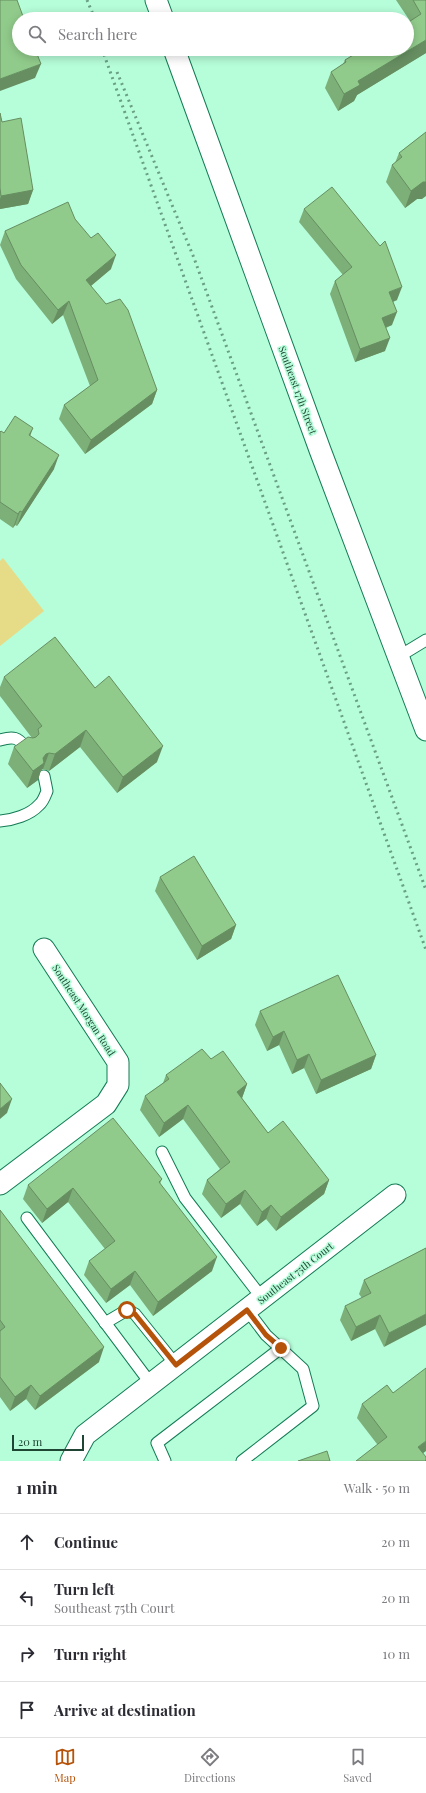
<!DOCTYPE html>
<meta charset="utf-8">
<style>
body{margin:0;font-family:"Playfair Display",serif;background:#f7f7f7;color:#2b2b33}
.scale{position:absolute;left:12px;bottom:10px;width:72px;box-sizing:border-box;padding-left:4px;border:2px solid #1f4534;border-top:0;font-size:11px;line-height:14px;white-space:nowrap;color:#1f4534;-webkit-text-stroke:3px #b6fdd9;paint-order:stroke}
.stop{position:absolute;width:12px;height:12px;margin:-9px;border:3px solid #b45309;border-radius:50%;background:#fff}
.stop.end{background:#b45309;border-color:#fff;box-shadow:0 1px 4px #0008}
.list{margin:0;padding:0;list-style:none}
h2{display:flex;justify-content:space-between;align-items:center;height:52px;margin:0;padding:0 16px;font-size:17px}
h2 small{font-size:13px;font-weight:400;color:#7c7c81}
.list li{display:grid;grid-template-columns:26px 1fr auto;gap:12px;align-items:center;box-sizing:border-box;height:56px;padding:0 16px;border-top:1px solid #e1e1e2}
.list b{display:block;font-size:15px;white-space:nowrap}
.list p{margin:0;font-size:13px;white-space:nowrap;color:#7c7c81}
.list em{font-size:13px;font-style:normal;color:#7c7c81}
.icon{flex:none;width:22px;height:22px;fill:none;stroke:currentColor;stroke-width:2;stroke-linecap:round;stroke-linejoin:round}
.map{position:relative;flex:none;width:426px;height:1461px;overflow:hidden}
.search{position:absolute;background:#fff;box-shadow:0 2px 10px #0003;left:12px;right:12px;top:12px;height:44px;display:flex;align-items:center;gap:10px;box-sizing:border-box;padding:0 14px;border-radius:22px;color:#7c7c81;font-size:15px}
.sheet{height:276px;background:#fff}
nav{display:flex;justify-content:space-around;align-items:center;box-sizing:border-box;height:56px;border-top:1px solid #e1e1e2;background:#fff;font-size:11px;color:#7c7c81}
nav a{display:grid;justify-items:center;gap:2px}
nav .on{color:#b45309}
.map>svg:first-child{display:block}
.green{fill:#e6dc87}
.lines{fill:none;stroke-linecap:round;stroke-linejoin:round}
.lane-casing{stroke:#137b55;stroke-width:13}
.street-casing{stroke:#137b55;stroke-width:23}
.lane{stroke:#fff;stroke-width:11}
.street{stroke:#fff;stroke-width:21}
.rail{stroke:#699f85;stroke-width:3;stroke-dasharray:2 4;stroke-linecap:butt}
.wall{fill:#7daf78}
.shaded-wall{fill:#668e61}
.building{fill:#91cb8b;stroke:#668e61}
.route{stroke:#b45309;stroke-width:5}
.labels{text-anchor:middle;dominant-baseline:central;stroke-width:3;stroke-linejoin:round;paint-order:stroke}
.street-label{font-size:10px;fill:#1f4534;stroke:#b6fdd9}
</style>
<div class="map">
<svg width="426" height="1461" viewBox="0 0 426 1461">
<rect width="100%" height="100%" fill="#b6fdd9"/>
<polygon class="green" points="3,558 44,611 0,646 0,561"/>
<g class="lines">
<defs>
<g id="lane">
<polyline points="398,657 426,640"/>
<path d="M 0,740 C 13,736 18,737 26,748"/>
<path d="M 0,821 C 13,820 30,815 39,805 C 43,802 45,796 47,791 L 44,776"/>
<polyline points="162,1152 185,1198 262,1298"/>
<polyline points="27,1218 151,1384"/>
<polyline points="105,1323 127,1310 135,1314 176,1365"/>
<polyline points="165,1461 157,1443 281,1348"/>
<polyline points="242,1461 313,1406 303,1369 266,1335 247,1310"/>
</g>
<g id="street">
<polyline points="156,0 163,19"/>
<polyline points="174,49 320,450 426,730"/>
<polyline points="0,1184 106,1104 118,1085 118,1062 44,949"/>
<polyline points="71,1461 85,1435 395,1195"/>
</g>
</defs>
<use href="#lane" class="lane-casing"/>
<use href="#street" class="street-casing"/>
<use href="#lane" class="lane"/>
<use href="#street" class="street"/>
<g class="rail">
<polyline points="87,0 95,19"/>
<polyline points="102,49 426,950"/>
<polyline points="117,72 194,258 426,890"/>
</g>
</g>
<g class="wall">
<polygon points="396,0 426,0 426,53 357,95 354,101 338,111 325,88 331,72 343,64 345,60 410,21"/>
<polygon points="0,113 2,122 33,190 28,204 0,209"/>
<polygon points="426,132 422,199 417,199 405,208 386,182 392,165 395,163 399,153"/>
<polygon points="304,209 397,300 393,302 392,325 386,328 385,351 355,362 330,294 335,281 343,275 299,222"/>
<polygon points="75,219 111,269 91,286 157,390 152,404 85,454 59,419 64,405 90,386 63,315 52,324 16,279 0,245 5,231"/>
<polygon points="0,432 31,436 54,469 17,526 15,525 13,528 0,519"/>
<polygon points="4,677 95,688 157,762 117,793 80,747 49,771 43,769 41,770 38,780 27,788 8,764 14,747 32,738 0,696 0,687"/>
<polygon points="160,877 236,925 231,939 197,960 155,891"/>
<polygon points="260,1011 376,1055 371,1069 316,1094 304,1068 292,1074 279,1045 267,1051 255,1025"/>
<polygon points="211,1059 247,1084 242,1098 268,1133 329,1180 324,1194 276,1231 266,1219 257,1226 240,1204 221,1218 202,1194 207,1180 220,1169 183,1119 159,1137 140,1110 145,1096 163,1083 166,1075"/>
<polygon points="162,1179 160,1184 212,1271 153,1316 130,1285 106,1303 84,1275 89,1261 105,1249 68,1202 42,1223 23,1199 28,1185"/>
<polygon points="0,1210 99,1362 35,1410 26,1399 10,1411 0,1397"/>
<polygon points="426,1248 384,1347 375,1329 351,1341 340,1320 345,1306 362,1298 359,1294 364,1280"/>
<polygon points="362,1404 423,1453 377,1444 357,1418"/>
</g>
<g class="shaded-wall">
<polygon points="426,40 426,53 357,95 354,101 338,111 344,94 358,81"/>
<polygon points="41,64 35,78 0,91 0,79"/>
<polygon points="423,182 426,182 426,196 422,199 417,199 405,208 411,191"/>
<polygon points="33,190 28,204 0,209 0,199 1,196"/>
<polygon points="116,255 111,269 81,294 86,280"/>
<polygon points="402,287 397,300 384,305 389,292"/>
<polygon points="69,301 63,315 52,324 58,310"/>
<polygon points="397,312 392,325 378,330 382,318"/>
<polygon points="390,338 385,351 355,362 360,349"/>
<polygon points="157,390 152,404 85,454 91,440"/>
<polygon points="33,428 28,442 29,435"/>
<polygon points="59,455 54,469 17,526 22,512"/>
<polygon points="20,511 15,525 13,528 18,514"/>
<polygon points="86,730 80,747 49,771 55,754"/>
<polygon points="163,746 157,762 117,793 123,777"/>
<polygon points="49,753 43,769 41,770 38,780 27,788 33,771 46,754"/>
<polygon points="236,925 231,939 197,960 202,946"/>
<polygon points="284,1031 279,1045 267,1051 273,1037"/>
<polygon points="309,1054 304,1068 292,1074 297,1060"/>
<polygon points="376,1055 371,1069 316,1094 321,1080"/>
<polygon points="247,1084 242,1098 232,1106 237,1092"/>
<polygon points="12,1099 7,1113 0,1119 0,1109"/>
<polygon points="188,1105 183,1119 159,1137 164,1123"/>
<polygon points="329,1180 324,1194 276,1231 281,1217"/>
<polygon points="73,1188 68,1202 42,1223 47,1209"/>
<polygon points="245,1190 240,1204 221,1218 226,1204"/>
<polygon points="271,1205 266,1219 257,1226 262,1212"/>
<polygon points="217,1257 212,1271 153,1316 158,1302"/>
<polygon points="135,1271 130,1285 106,1303 111,1289"/>
<polygon points="426,1314 426,1325 384,1347 389,1333"/>
<polygon points="380,1315 375,1329 351,1341 356,1327"/>
<polygon points="104,1347 99,1362 35,1410 40,1396"/>
<polygon points="31,1385 26,1399 10,1411 15,1397"/>
<polygon points="426,1441 426,1451 413,1461 418,1447"/>
</g>
<g class="building">
<polygon points="0,0 17,0 24,19 19,19 19,49 35,49 41,64 0,79"/>
<polygon points="413,0 426,0 426,40 358,81 360,85 344,94 331,72 346,62 345,60 363,49 407,49 407,23 421,14"/>
<polygon points="0,113 2,122 21,118 33,190 1,196 0,188"/>
<polygon points="426,132 426,182 423,182 411,191 392,165 402,157 399,153"/>
<polygon points="332,187 380,246 385,241 402,287 389,292 397,312 382,318 390,338 360,349 335,281 352,267 304,209"/>
<polygon points="68,202 75,219 91,238 98,233 116,255 86,280 106,304 120,299 128,310 157,390 91,440 64,405 98,380 69,301 58,310 21,265 5,231"/>
<polygon points="15,416 33,428 29,435 59,455 22,512 20,511 18,514 0,502 0,432 1,431 4,433"/>
<polygon points="55,637 95,688 109,676 163,746 123,777 86,730 55,754 49,753 46,754 43,758 44,763 33,771 14,747 28,737 33,738 36,737 39,734 38,729 42,726 4,677"/>
<polygon points="194,856 236,925 202,946 160,877"/>
<polygon points="338,975 376,1055 321,1080 309,1054 297,1060 284,1031 273,1037 260,1011"/>
<polygon points="202,1049 211,1059 223,1051 247,1084 237,1092 268,1133 283,1121 329,1180 281,1217 271,1205 262,1212 245,1190 226,1204 207,1180 230,1162 188,1105 164,1123 145,1096 169,1079 166,1075"/>
<polygon points="0,1083 12,1099 0,1109"/>
<polygon points="113,1118 162,1179 159,1182 217,1257 158,1302 135,1271 111,1289 89,1261 115,1241 73,1188 47,1209 28,1185"/>
<polygon points="0,1210 104,1347 40,1396 31,1385 15,1397 0,1377 0,1331 5,1327 0,1320"/>
<polygon points="426,1248 426,1314 389,1333 380,1315 356,1327 345,1306 371,1293 364,1280"/>
<polygon points="426,1368 426,1441 418,1447 426,1457 426,1460 425,1461 356,1461 387,1437 362,1404 387,1385 393,1393"/>
<polygon points="327,1451 330,1461 298,1461"/>
</g>
<g class="lines">
<polyline class="route" points="127,1310 135,1314 176,1365 247,1310 266,1335 281,1348"/>
</g>
<g class="labels">
<g class="street-label">
<text transform="translate(298 390) rotate(70)">Southeast 17th Street</text>
<text transform="translate(84 1010) rotate(57)">Southeast Morgan Road</text>
<text transform="translate(295 1273) rotate(-38)">Southeast 75th Court</text>
</g>
</g>
</svg>
<div class="scale">20 m</div>
<div class="stop" style="left:127px;top:1310px"></div>
<div class="stop end" style="left:281px;top:1348px"></div>
<div class="search"><svg class="icon" aria-label="search" viewBox="0 0 24 24"><circle cx="10" cy="10" r="6"/><path d="M15 15l6 6"/></svg>Search here</div>
</div>
<section class="sheet">
<h2>1 min<small>Walk · 50 m</small></h2>
<ul class="list">
<li><svg class="icon" aria-label="ahead" viewBox="0 0 24 24"><path d="M12 20V5M6 11l6-6 6 6"/></svg><div><b>Continue</b></div><em>20 m</em></li>
<li><svg class="icon" aria-label="left" viewBox="0 0 24 24"><path d="M17 20v-9H6M10 6l-5 5 5 5"/></svg><div><b>Turn left</b><p>Southeast 75th Court</p></div><em>20 m</em></li>
<li><svg class="icon" aria-label="right" viewBox="0 0 24 24"><path d="M7 20v-9h11M14 6l5 5-5 5"/></svg><div><b>Turn right</b></div><em>10 m</em></li>
<li><svg class="icon" aria-label="arrive" viewBox="0 0 24 24"><path d="M6 21V4h12l-3 4 3 4H6"/></svg><div><b>Arrive at destination</b></div></li>
</ul>
</section>
<nav>
<a class="on"><svg class="icon" aria-label="map" viewBox="0 0 24 24"><path d="M3 6l6-2 6 2 6-2v14l-6 2-6-2-6 2zM9 4v14M15 6v14"/></svg>Map</a>
<a><svg class="icon" aria-label="directions" viewBox="0 0 24 24"><path d="M12 3l9 9-9 9-9-9zM9 14v-3h6M13 9l2 2-2 2"/></svg>Directions</a>
<a><svg class="icon" aria-label="saved" viewBox="0 0 24 24"><path d="M7 4h10v16l-5-4-5 4z"/></svg>Saved</a>
</nav>
